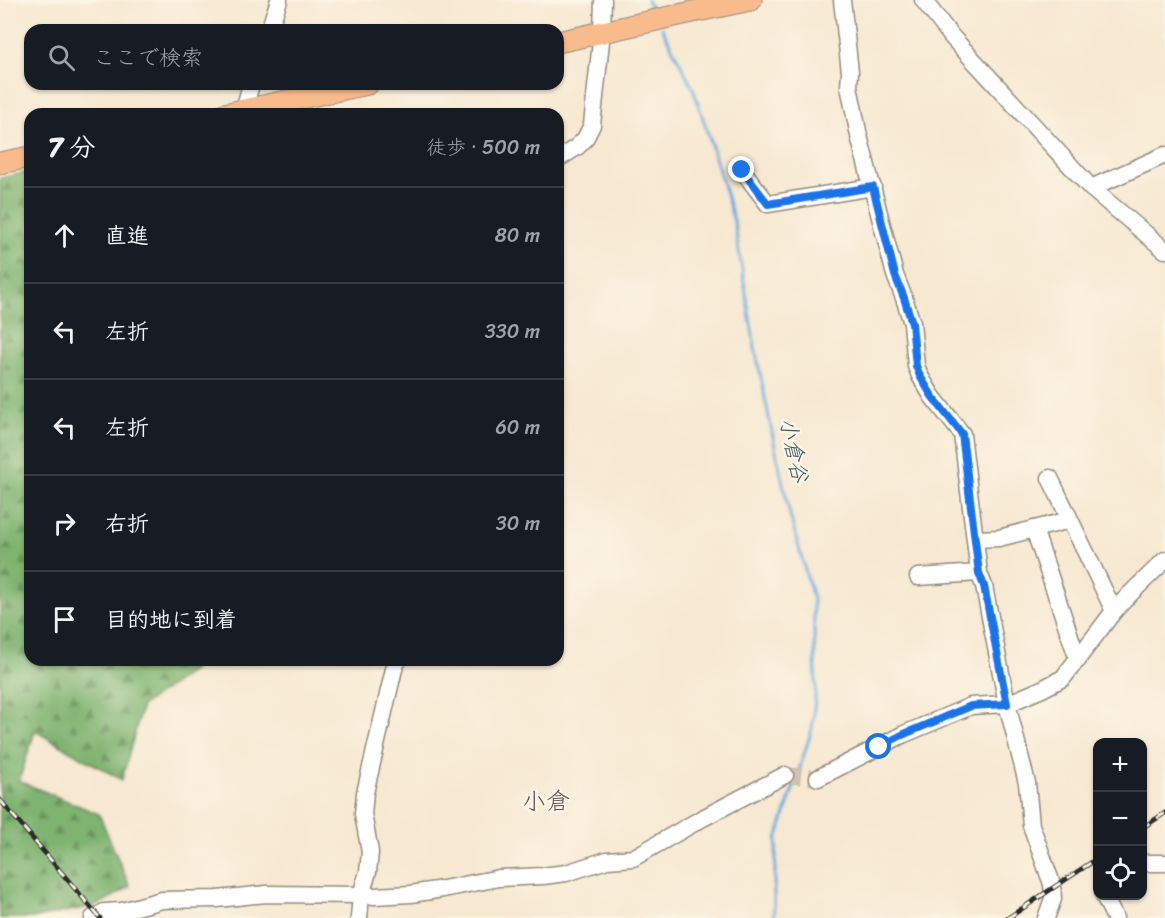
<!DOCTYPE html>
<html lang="ja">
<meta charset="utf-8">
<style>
body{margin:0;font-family:Sriracha,"Klee One",sans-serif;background:#20242c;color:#f1f3f6}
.controls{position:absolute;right:18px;bottom:18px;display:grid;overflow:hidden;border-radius:12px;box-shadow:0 2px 4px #0004}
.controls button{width:54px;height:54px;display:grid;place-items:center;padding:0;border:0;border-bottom:2px solid #363941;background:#171b24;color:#f1f3f6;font:30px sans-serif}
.stop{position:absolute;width:18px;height:18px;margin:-14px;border:4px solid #1a73e8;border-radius:50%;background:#fff}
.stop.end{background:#1a73e8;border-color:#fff;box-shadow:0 2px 6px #0008}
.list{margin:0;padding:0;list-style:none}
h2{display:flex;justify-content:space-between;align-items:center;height:78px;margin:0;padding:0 24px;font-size:26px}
h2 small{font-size:20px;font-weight:400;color:#9ea1a6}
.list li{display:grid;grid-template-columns:39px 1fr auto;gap:18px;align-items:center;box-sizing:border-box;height:96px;padding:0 24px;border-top:2px solid #363941}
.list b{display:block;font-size:22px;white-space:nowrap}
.list em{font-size:20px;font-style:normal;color:#9ea1a6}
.icon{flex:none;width:33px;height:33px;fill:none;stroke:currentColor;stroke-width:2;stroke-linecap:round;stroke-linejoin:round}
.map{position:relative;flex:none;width:1165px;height:918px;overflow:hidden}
.search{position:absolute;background:#171b24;box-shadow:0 2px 4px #0004;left:24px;top:24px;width:540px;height:66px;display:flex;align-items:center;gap:15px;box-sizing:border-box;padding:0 21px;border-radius:18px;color:#9ea1a6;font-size:22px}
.panel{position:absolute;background:#171b24;box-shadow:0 2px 4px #0004;left:24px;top:108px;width:540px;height:558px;border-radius:18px}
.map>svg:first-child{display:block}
.forest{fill:url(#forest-firs);stroke:#546f4d;stroke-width:1.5}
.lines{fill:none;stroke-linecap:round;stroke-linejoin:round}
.stream{stroke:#65a9da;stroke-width:3}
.minor-tunnel{stroke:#cec2b0;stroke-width:16;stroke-dasharray:16 8;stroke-linecap:butt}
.minor-casing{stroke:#918a7e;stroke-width:19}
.major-casing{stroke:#918a7e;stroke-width:23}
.minor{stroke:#fff;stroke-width:16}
.major{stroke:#fabb8c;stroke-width:21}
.rail-casing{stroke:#2b2b2b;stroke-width:5}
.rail{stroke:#fcf5e5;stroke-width:3;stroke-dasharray:9;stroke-linecap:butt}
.route{stroke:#1a73e8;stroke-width:8}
.labels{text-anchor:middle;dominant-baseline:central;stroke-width:5;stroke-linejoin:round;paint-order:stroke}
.water-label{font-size:22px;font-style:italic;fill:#3f5768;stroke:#fcf5e5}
.quarter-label{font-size:24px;fill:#6a4e58;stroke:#fcf5e5}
</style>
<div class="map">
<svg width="1165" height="918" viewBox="0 0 1165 918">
<defs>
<pattern id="forest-firs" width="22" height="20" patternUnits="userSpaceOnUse" patternTransform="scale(1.5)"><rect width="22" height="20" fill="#7eb36f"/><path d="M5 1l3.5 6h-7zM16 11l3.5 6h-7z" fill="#67925b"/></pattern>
</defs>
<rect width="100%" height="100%" fill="#fcf5e5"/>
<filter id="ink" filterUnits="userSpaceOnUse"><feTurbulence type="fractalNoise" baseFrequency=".0167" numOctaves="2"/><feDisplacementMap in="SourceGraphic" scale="12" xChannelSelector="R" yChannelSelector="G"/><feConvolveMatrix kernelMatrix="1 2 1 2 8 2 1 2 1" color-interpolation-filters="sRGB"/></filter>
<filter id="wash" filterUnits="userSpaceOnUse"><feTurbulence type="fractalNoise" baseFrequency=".008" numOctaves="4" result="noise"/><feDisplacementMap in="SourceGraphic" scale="24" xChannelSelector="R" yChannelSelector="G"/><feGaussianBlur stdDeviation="1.35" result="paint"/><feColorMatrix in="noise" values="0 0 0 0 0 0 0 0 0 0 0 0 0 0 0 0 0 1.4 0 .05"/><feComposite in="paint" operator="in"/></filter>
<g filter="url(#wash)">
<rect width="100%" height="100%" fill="#f7e8d1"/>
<polygon class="forest" points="30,171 30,660 189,660 194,670 142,706 122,780 35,731 19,781 99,814 130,887 98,905 36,918 0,918 0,178"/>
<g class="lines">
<g class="stream">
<polyline points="647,0 653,12"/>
<polyline points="662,28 693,88 709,137 734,221 755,348 775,447 790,515 813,599 816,688 812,729 777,839 774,886 774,918"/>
</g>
</g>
</g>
<g filter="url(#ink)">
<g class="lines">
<polyline class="minor-tunnel" points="785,775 818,778"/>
<defs>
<g id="minor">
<polyline points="842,0 850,72 849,86 859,136 895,275 904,298 912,323 916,366 920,376 932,396 962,434 979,573 984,586 1007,704 1027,783 1031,825 1052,884 1053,899 1046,918"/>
<polyline points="923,0 952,37 1091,188 1165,250"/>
<polyline points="269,30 279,0"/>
<polyline points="244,110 251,84"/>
<polyline points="558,159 577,147 585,139 592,125 602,32 603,0"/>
<polyline points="742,170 768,204 873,187"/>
<polyline points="1091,188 1165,155"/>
<polyline points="1050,478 1114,611"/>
<polyline points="1034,529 1078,660"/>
<polyline points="976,539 999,538 1070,520"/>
<polyline points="918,577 979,573"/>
<polyline points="818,778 902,735 971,706 1007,704 1042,689 1063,678 1114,611 1130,594 1165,560"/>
<polyline points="1142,863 1165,863"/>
<polyline points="1104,896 1115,918"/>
<polyline points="93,918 104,912 122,911 162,900 217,899 266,894 361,895 374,896 411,894 443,889 499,878 543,876 566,873 607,860 633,858 701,819 785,775"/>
<polyline points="359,918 361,895 368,872 370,852 363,814 365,793 394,669 398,660"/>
</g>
<g id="major">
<polyline points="558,42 683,14 751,0"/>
<polyline points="224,114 368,84"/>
<polyline points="0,163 30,157"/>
</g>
</defs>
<use href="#minor" class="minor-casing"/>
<use href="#major" class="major-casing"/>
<use href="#minor" class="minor"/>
<use href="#major" class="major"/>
<defs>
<g id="rail">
<polyline points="0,800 100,918"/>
<polyline points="1142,828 1165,813"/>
<polyline points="1008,918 1098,858"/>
</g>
</defs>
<use href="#rail" class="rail-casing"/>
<use href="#rail" class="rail"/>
</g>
</g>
<g class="lines" filter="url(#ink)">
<polyline class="route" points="742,170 768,204 873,187 895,275 904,298 912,323 916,366 920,376 932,396 962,434 979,573 984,586 1007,704 971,706 902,735 879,747"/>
</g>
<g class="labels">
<g class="water-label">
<text transform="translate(794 450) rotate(78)">小倉谷</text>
</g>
<g class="quarter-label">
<text x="546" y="801">小倉</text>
</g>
</g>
</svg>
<div class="controls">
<button>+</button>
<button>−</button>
<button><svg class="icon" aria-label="locate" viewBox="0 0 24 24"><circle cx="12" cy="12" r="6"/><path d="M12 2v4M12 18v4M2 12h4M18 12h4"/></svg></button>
</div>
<div class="stop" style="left:879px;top:747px"></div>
<div class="stop end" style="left:742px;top:170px"></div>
<div class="search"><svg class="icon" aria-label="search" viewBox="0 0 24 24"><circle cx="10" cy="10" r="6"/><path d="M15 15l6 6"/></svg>ここで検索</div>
<section class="panel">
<h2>7 分<small>徒歩 · 500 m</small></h2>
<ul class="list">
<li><svg class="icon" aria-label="ahead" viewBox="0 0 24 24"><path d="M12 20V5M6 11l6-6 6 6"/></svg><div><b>直進</b></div><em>80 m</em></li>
<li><svg class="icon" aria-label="left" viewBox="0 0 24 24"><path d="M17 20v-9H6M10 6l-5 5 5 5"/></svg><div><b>左折</b></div><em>330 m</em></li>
<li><svg class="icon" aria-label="left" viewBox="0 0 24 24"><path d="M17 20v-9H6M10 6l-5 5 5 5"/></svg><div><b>左折</b></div><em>60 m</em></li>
<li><svg class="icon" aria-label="right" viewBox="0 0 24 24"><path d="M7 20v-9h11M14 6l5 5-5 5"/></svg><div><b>右折</b></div><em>30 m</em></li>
<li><svg class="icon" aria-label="arrive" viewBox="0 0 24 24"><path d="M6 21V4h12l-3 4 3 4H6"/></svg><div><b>目的地に到着</b></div></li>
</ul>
</section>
</div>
